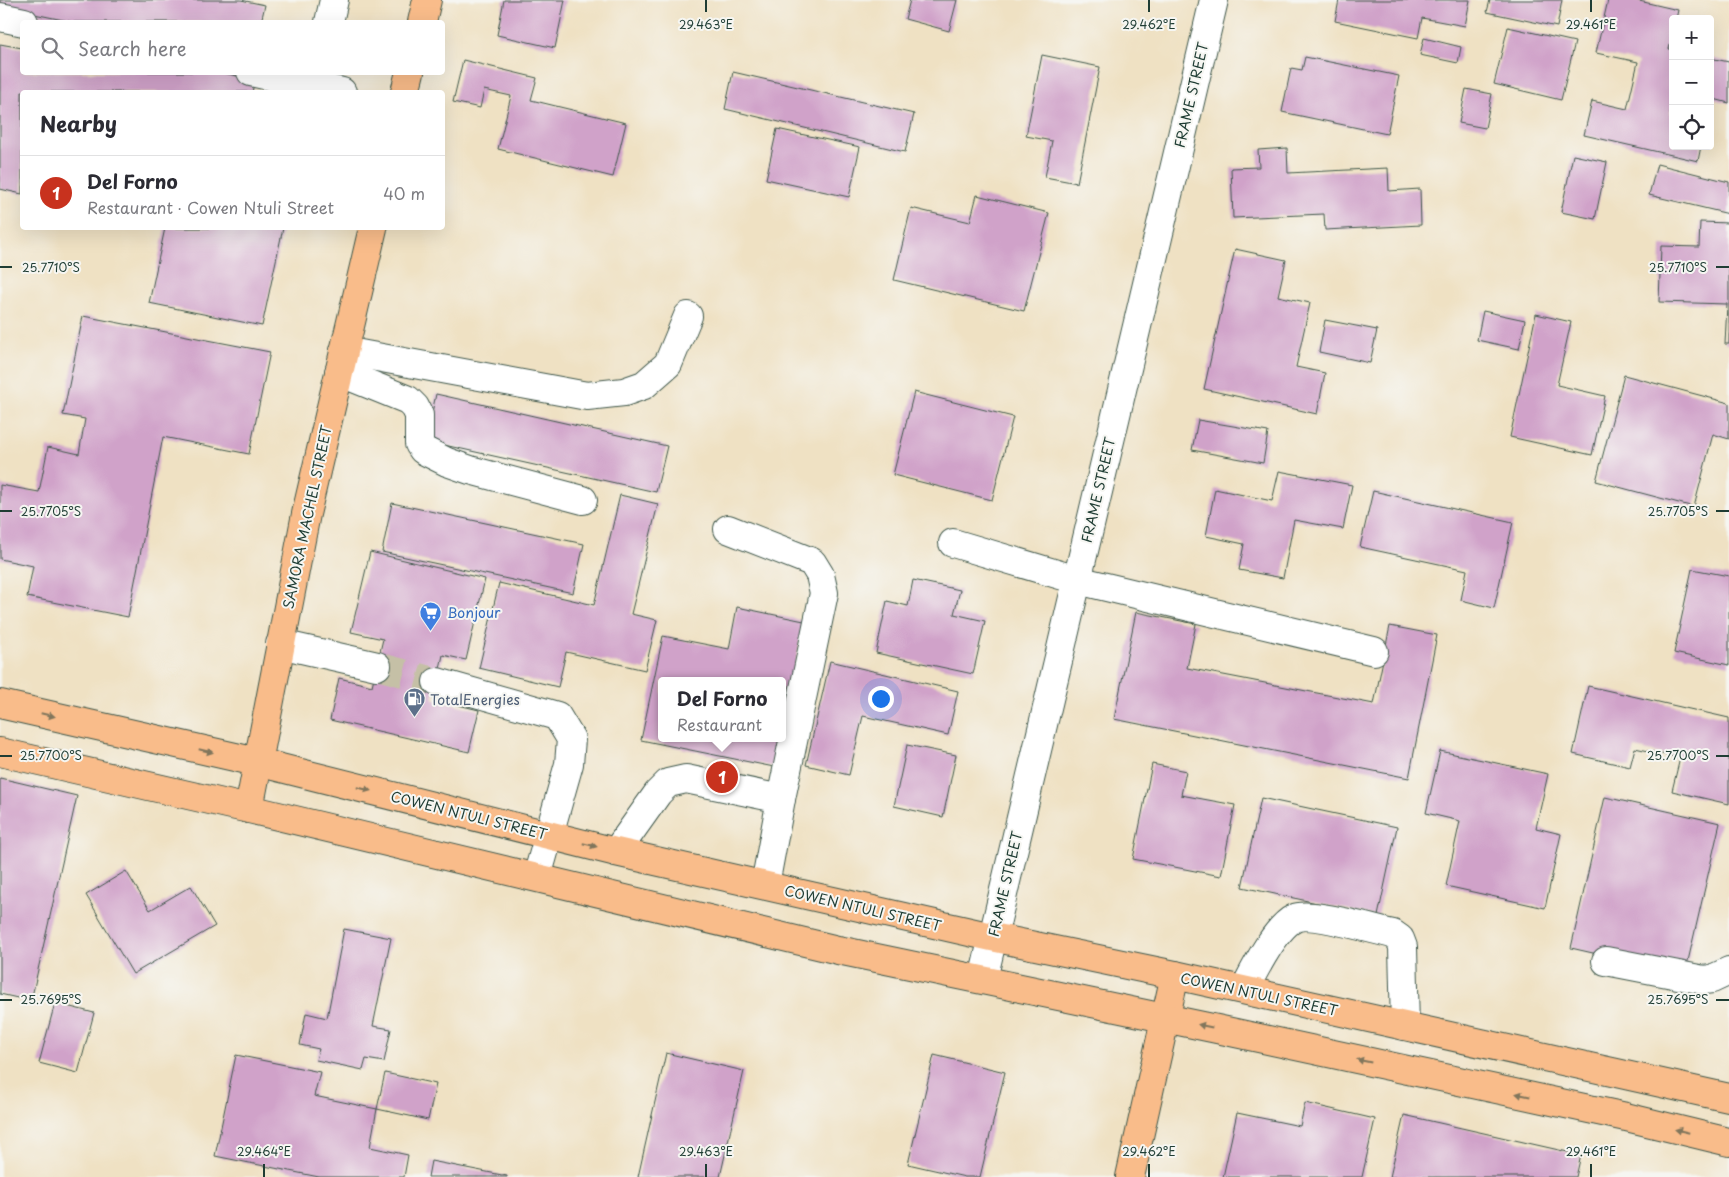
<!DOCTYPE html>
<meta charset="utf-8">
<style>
body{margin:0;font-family:"Playpen Sans",sans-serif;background:#f7f7f7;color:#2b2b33}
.controls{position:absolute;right:15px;top:15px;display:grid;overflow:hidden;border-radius:5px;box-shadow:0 5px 20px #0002}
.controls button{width:45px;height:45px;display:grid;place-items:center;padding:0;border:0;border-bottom:1px solid #e1e1e2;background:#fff;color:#2b2b33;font:25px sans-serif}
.you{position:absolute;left:880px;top:698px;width:18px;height:18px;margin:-12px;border:4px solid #fff;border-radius:50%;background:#1a73e8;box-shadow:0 0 0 8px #1a73e833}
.badge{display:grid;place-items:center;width:32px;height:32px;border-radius:50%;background:#c8321e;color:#fff;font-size:16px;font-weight:700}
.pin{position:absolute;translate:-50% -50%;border:2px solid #fff;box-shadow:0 1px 5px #0006}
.popup{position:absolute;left:658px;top:677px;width:128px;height:65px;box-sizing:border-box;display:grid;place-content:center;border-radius:5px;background:#fff;filter:drop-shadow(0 1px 4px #0005);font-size:16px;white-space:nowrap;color:#7c7c81}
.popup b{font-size:19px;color:#2b2b33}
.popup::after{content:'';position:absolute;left:50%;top:100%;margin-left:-10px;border:10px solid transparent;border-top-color:#fff}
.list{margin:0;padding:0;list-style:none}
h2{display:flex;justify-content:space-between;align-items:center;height:65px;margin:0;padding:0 20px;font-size:21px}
h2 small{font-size:16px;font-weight:400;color:#7c7c81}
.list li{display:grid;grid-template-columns:32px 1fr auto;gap:15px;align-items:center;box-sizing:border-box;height:75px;padding:0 20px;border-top:1px solid #e1e1e2}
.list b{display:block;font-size:19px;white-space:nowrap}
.list p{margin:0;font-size:16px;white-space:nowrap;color:#7c7c81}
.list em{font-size:16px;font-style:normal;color:#7c7c81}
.icon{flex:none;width:28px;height:28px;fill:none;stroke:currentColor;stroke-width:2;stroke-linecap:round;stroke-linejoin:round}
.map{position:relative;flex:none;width:1729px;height:1177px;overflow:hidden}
.search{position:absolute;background:#fff;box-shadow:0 5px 20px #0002;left:20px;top:20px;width:425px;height:55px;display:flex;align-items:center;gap:12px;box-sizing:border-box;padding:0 18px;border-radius:5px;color:#7c7c81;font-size:19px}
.panel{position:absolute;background:#fff;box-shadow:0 5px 20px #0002;left:20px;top:90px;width:425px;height:140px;border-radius:5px}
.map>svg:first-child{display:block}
.building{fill:#d0a2c9}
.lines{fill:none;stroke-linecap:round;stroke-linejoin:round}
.minor-tunnel{stroke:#c5c0a6;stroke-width:28;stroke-dasharray:28 14;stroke-linecap:butt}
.minor-casing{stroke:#3e5649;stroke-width:30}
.major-casing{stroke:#3e5649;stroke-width:30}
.highway-casing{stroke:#3e5649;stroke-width:30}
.minor{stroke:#fff;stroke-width:28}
.major{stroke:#f9bc8a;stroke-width:28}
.highway{stroke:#f9bc8a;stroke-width:28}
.oneway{fill:#81765b}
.ticks{fill:none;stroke:#1f3d34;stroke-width:2}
.labels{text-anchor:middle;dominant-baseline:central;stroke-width:4;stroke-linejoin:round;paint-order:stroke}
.street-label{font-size:14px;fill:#1f3d34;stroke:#f6f6f2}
.shop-label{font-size:14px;fill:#366cbe;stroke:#f6f6f2;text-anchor:start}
.service-label{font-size:14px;fill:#4e5e75;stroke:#f6f6f2;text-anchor:start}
.ticks-label{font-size:12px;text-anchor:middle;fill:#1f3d34;stroke:#f6f6f2;stroke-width:4;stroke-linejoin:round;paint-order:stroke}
</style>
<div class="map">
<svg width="1729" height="1177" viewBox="0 0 1729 1177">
<rect width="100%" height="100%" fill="#f6f6f2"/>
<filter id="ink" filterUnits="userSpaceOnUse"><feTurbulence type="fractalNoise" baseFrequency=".02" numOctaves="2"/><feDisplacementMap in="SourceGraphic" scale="10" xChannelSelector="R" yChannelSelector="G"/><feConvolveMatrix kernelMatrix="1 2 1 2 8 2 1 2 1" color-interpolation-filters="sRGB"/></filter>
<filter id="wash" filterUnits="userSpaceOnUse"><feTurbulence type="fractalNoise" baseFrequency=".0096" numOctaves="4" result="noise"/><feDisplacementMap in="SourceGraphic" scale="20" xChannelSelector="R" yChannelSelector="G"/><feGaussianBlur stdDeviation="1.12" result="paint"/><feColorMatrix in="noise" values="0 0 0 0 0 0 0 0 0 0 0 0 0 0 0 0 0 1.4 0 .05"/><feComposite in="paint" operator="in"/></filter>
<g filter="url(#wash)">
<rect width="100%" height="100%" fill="#efe1c3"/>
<g id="blocks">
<g class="building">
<polygon points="0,0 241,0 265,5 261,22 73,22 0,7"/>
<polygon points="504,0 565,0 555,48 497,35"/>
<polygon points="910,0 957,0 949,31 905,19"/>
<polygon points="1339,0 1470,0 1465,26 1422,18 1418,38 1335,21"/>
<polygon points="1490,0 1562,0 1557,27 1487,12"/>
<polygon points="1608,0 1635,0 1678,10 1676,19 1673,19 1673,34 1669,49 1673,49 1673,101 1670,114 1673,115 1673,146 1701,146 1698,161 1584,135 1592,101 1627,109 1638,62 1596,53"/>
<polygon points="1508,27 1575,42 1561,100 1494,84"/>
<polygon points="1424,38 1461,47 1458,63 1420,55"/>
<polygon points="0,44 22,48 22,72 219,72 255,80 252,92 22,92 22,194 0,189"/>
<polygon points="1042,55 1100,67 1077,183 1045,177 1052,141 1026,136"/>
<polygon points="1305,57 1399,76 1387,134 1282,112 1291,68 1302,70"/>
<polygon points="1710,58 1729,62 1729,103 1710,98"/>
<polygon points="463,60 537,78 531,100 626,123 613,177 498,149 511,96 484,90 480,108 453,102"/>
<polygon points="733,72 914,114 905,152 725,109"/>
<polygon points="1466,89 1492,94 1485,128 1459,123"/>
<polygon points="777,129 860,147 849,197 766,179"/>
<polygon points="1287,148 1288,173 1388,168 1389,191 1420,189 1421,225 1325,230 1324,214 1233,218 1231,168 1259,167 1258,150"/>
<polygon points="1573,155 1607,162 1595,219 1561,212"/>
<polygon points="1657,164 1729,182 1729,214 1649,195"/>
<polygon points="977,195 1049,213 1024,311 894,280 911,208 970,222"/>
<polygon points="1700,222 1729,223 1729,344 1725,344 1727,304 1659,302 1661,246 1699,247"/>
<polygon points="165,228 283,228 262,326 149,303"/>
<polygon points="1235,249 1286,260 1278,296 1310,303 1296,367 1325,373 1317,414 1204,389"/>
<polygon points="1483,311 1525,320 1519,349 1477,340"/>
<polygon points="1536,314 1571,322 1557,385 1605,396 1592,455 1510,437"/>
<polygon points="83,316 270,352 249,454 163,437 128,617 27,597 33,566 0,559 0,485 39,492 48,447 79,454 85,419 63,415"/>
<polygon points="1325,320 1377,330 1370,363 1319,352"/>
<polygon points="1624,375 1729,403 1729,439 1713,434 1694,507 1596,481"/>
<polygon points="914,392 1013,417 992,500 893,475"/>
<polygon points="436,394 667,446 656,492 426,441"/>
<polygon points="1198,420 1268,432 1263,463 1192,450"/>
<polygon points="1279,471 1352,485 1343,529 1294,520 1283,578 1239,570 1244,544 1206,536 1215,489 1272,501"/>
<polygon points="1373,491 1513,522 1494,608 1461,600 1467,570 1360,547"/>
<polygon points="620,495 658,504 631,614 657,620 645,670 566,652 558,687 479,668 499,583 594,605"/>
<polygon points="392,503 584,544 573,593 382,552"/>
<polygon points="370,552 485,579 466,660 443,655 433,699 479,710 469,752 330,720 339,678 372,686 383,639 351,632"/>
<polygon points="1692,569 1729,576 1729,665 1674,653"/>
<polygon points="913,580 960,590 954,614 985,621 973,674 876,653 887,601 908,606"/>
<polygon points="737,607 804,621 783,725 782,681 662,681 662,738 780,738 774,767 641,740 663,636 729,649"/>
<polygon points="1136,612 1196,624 1187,668 1374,704 1390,626 1437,635 1409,778 1114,719"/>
<polygon points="830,661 958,691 948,735 863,716 849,775 806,765"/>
<polygon points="1588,686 1729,718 1729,804 1672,791 1680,758 1635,748 1630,767 1573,754"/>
<polygon points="907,745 956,755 943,817 894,806"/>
<polygon points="1440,751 1548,774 1536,828 1561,834 1545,908 1446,886 1460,821 1426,813"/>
<polygon points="1152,764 1186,771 1181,795 1235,805 1221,876 1133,859"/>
<polygon points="0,778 77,796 31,1001 0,994"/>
<polygon points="1605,797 1720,823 1685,974 1571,948"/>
<polygon points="1261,798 1397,827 1378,916 1242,887"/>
<polygon points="126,871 150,910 191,886 215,926 133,974 86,895"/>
<polygon points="344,929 391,938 373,1026 391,1029 384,1062 366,1059 363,1070 316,1060 319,1049 300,1045 306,1013 327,1018"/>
<polygon points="55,1003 94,1013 78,1073 39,1063"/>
<polygon points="666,1053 744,1071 720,1177 638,1177"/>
<polygon points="236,1055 320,1072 314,1096 377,1109 370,1147 408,1155 404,1177 319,1177 215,1156"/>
<polygon points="934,1055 1005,1072 980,1177 965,1177 908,1164"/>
<polygon points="385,1073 436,1084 428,1120 377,1109"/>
<polygon points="1305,1103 1375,1119 1362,1177 1223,1177 1237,1113 1300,1126"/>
<polygon points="1404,1115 1581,1155 1576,1177 1390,1177"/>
<polygon points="431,1161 507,1176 507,1177 428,1177"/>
</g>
</g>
</g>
<g filter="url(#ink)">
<use href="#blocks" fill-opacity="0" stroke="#3e5649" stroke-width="1"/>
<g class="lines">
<polyline class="minor-tunnel" points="377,666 437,682"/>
<defs>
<g id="minor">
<polyline points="0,17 24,22"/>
<polyline points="329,22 334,0"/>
<polyline points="251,72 342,92"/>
<polyline points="344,351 587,396 624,392 644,385 668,364 688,316"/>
<polyline points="339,372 408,400 415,407 419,415 419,444 423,450 447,462 470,470 583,500"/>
<polyline points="728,529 812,562 820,575 824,593 781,799 765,885"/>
<polyline points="953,543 1077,580 1374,651"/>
<polyline points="280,644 377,666"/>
<polyline points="437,682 557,716 571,739 569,764 537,877"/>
<polyline points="616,852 658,793 668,783 686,779 781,799"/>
<polyline points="1606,961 1704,980 1712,979 1729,971"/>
<polyline points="983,979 1214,0"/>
<path d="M 1244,990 C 1254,971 1275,927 1295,918 C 1310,911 1374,930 1393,934 L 1400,939 L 1403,947 L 1405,1026"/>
</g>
<g id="major">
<polyline points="422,22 427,0"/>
<polyline points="405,92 410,72"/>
<polyline points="249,809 306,514 373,228"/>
<polyline points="1130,1177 1175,975"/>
</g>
<g id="highway">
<polyline points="0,704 257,762 616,852 992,937 1175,975 1729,1098"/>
<polyline points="0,752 249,809 838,950 1217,1029 1626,1117 1729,1142"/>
</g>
</defs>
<use href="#minor" class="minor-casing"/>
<use href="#major" class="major-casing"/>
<use href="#highway" class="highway-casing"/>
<use href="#minor" class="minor"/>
<use href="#major" class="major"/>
<use href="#highway" class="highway"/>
</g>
<defs><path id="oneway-solid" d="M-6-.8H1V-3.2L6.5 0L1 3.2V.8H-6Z" transform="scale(1.25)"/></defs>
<g class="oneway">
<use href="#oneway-solid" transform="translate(48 715) rotate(13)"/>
<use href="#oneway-solid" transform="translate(206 751) rotate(13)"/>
<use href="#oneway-solid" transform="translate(364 789) rotate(14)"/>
<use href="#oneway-solid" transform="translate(590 845) rotate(14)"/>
<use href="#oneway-solid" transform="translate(1205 1026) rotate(-168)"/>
<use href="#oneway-solid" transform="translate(1364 1061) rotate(-168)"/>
<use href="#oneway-solid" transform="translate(1523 1095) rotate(-168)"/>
<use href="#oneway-solid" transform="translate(1682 1131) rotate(-167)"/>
</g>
</g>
<path class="ticks" d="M 706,0 L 706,12M 1149,0 L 1149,12M 1591,0 L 1591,12M 0,267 L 12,267M 1716,267 L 1729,267M 0,511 L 12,511M 1716,511 L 1729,511M 0,756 L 12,756M 1716,756 L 1729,756M 0,1000 L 12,1000M 1716,1000 L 1729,1000M 264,1164 L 264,1177M 706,1164 L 706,1177M 1149,1164 L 1149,1177M 1591,1164 L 1591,1177"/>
<defs>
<symbol id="supermarket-pin" viewBox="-11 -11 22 30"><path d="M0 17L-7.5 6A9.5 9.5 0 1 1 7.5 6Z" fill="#3f7fe0" stroke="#f6f6f2"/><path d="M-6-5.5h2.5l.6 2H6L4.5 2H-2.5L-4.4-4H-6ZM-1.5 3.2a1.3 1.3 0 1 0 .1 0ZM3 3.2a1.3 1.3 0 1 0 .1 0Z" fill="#fff"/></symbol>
<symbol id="fuel-pin" viewBox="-11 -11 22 30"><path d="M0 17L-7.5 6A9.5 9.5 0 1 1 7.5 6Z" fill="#5c6f8a" stroke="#f6f6f2"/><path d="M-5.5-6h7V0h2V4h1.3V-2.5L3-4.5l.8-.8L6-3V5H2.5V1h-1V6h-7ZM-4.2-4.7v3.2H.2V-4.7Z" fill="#fff"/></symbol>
</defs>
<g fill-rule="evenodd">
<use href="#supermarket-pin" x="418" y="600" width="25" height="34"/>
<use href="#fuel-pin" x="402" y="686" width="25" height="34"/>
</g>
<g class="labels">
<g class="street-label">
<text transform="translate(1191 95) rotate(-77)">FRAME STREET</text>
<text transform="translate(1098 490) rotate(-77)">FRAME STREET</text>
<text transform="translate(307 517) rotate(-78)">SAMORA MACHEL STREET</text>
<text transform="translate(469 815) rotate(14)">COWEN NTULI STREET</text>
<text transform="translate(1005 884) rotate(-77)">FRAME STREET</text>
<text transform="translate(863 908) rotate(13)">COWEN NTULI STREET</text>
<text transform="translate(1259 994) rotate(12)">COWEN NTULI STREET</text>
</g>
<g class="shop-label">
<text x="447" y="612">Bonjour</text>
</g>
<g class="service-label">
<text x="430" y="699">TotalEnergies</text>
</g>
</g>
<g class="ticks-label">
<text x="706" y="29">29.463°E</text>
<text x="1149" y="29">29.462°E</text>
<text x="1591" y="29">29.461°E</text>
<text x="1678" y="272">25.7710°S</text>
<text x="51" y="272">25.7710°S</text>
<text x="1678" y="516">25.7705°S</text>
<text x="51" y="516">25.7705°S</text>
<text x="1678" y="760">25.7700°S</text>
<text x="51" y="760">25.7700°S</text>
<text x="1678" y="1004">25.7695°S</text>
<text x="51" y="1004">25.7695°S</text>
<text x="264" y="1156">29.464°E</text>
<text x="706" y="1156">29.463°E</text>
<text x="1149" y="1156">29.462°E</text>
<text x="1591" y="1156">29.461°E</text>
</g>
</svg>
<div class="controls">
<button>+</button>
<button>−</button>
<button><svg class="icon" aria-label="locate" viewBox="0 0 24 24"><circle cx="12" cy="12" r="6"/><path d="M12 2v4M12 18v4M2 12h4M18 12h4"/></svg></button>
</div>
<div class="you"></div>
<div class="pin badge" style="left:722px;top:777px">1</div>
<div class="popup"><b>Del Forno</b>Restaurant</div>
<div class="search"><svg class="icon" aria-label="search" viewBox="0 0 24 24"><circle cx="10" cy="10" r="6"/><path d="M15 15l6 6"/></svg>Search here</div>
<section class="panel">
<h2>Nearby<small></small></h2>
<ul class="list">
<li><span class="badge">1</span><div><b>Del Forno</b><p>Restaurant · Cowen Ntuli Street</p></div><em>40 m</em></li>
</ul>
</section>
</div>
